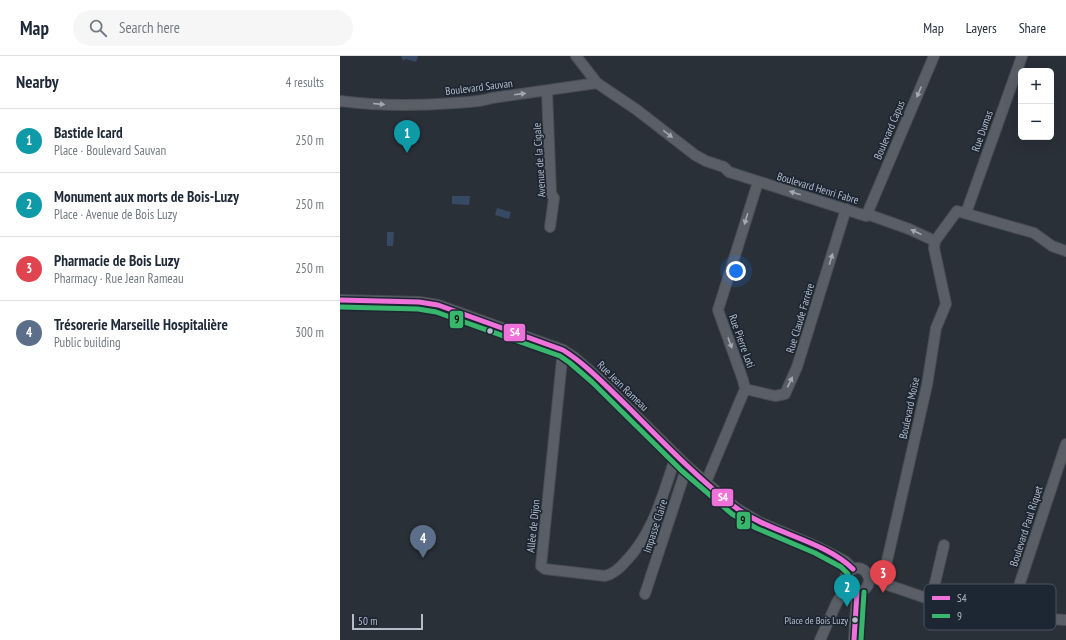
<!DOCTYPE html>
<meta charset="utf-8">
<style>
body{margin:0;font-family:"PT Sans Narrow",sans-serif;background:#f6f6f7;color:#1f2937}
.controls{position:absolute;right:12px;top:12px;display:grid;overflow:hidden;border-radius:6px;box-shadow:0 4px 16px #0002}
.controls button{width:36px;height:36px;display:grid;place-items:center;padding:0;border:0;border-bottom:1px solid #e0e1e3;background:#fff;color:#1f2937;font:20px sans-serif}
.scale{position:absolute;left:12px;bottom:10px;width:71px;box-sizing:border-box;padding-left:4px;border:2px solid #b4bcc9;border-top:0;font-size:11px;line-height:14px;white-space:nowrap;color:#b4bcc9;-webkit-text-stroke:3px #1d2633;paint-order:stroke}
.you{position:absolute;left:396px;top:215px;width:14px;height:14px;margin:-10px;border:3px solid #fff;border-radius:50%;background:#1a73e8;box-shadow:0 0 0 6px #1a73e833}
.badge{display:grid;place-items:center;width:26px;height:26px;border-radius:50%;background:#111827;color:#fff;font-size:13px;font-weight:700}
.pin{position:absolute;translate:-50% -33px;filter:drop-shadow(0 1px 2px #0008)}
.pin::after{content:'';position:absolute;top:21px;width:14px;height:12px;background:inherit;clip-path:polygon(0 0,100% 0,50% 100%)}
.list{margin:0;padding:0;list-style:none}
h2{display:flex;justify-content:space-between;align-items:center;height:52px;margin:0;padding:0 16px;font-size:17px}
h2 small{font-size:13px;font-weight:400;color:#747a83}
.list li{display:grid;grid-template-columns:26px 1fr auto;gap:12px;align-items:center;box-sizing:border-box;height:64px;padding:0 16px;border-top:1px solid #e0e1e3}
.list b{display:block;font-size:15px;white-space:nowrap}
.list p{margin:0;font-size:13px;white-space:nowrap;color:#747a83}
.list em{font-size:13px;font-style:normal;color:#747a83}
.icon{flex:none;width:22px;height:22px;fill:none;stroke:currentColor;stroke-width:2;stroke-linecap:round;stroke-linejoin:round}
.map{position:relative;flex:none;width:726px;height:584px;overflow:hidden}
header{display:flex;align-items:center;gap:24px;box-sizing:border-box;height:56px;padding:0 20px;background:#fff;border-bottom:1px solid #e0e1e3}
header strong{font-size:19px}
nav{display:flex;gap:22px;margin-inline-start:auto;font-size:14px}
.search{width:280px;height:36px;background:#f6f6f7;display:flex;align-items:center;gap:10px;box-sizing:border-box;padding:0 14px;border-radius:22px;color:#747a83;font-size:15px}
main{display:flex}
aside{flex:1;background:#fff}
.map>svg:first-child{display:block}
.water{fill:#384963}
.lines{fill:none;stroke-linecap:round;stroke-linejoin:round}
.minor-casing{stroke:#484c53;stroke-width:12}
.minor{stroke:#5a5e66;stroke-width:10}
.bus-1-casing{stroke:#1d2633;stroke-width:8}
.bus-2-casing{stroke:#1d2633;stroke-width:8}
.bus-1{stroke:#ef71da;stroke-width:5}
.bus-2{stroke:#38b76c;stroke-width:5}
.oneway{fill:#a2a9b5}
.bus-dot{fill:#b4bcc9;stroke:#1d2633;stroke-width:1.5}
.labels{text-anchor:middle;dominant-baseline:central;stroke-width:3.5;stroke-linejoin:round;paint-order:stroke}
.bus-label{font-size:10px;fill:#b4bcc9;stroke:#1d2633;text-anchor:end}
.street-label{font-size:11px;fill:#b4bcc9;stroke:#1d2633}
.key{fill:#1d2633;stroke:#4a5360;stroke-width:1}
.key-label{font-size:11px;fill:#b4bcc9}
.line-badge{stroke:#1d2633;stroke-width:1.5}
.badge-label{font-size:11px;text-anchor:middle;font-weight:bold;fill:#fff}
.pale-badge-label{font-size:11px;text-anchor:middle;font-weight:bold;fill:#111}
</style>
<header>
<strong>Map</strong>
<div class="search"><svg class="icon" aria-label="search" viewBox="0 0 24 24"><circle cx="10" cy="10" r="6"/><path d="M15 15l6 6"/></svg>Search here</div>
<nav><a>Map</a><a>Layers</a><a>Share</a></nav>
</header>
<main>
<aside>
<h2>Nearby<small>4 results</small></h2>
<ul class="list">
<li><span class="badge" style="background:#0f9aa8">1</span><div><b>Bastide Icard</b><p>Place · Boulevard Sauvan</p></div><em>250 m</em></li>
<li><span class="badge" style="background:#0f9aa8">2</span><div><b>Monument aux morts de Bois-Luzy</b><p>Place · Avenue de Bois Luzy</p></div><em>250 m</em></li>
<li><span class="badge" style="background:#e0444e">3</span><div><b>Pharmacie de Bois Luzy</b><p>Pharmacy · Rue Jean Rameau</p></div><em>250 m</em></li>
<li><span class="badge" style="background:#5c6f8a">4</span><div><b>Trésorerie Marseille Hospitalière</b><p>Public building</p></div><em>300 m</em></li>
</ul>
</aside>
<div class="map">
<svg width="726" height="584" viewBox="0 0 726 584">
<rect width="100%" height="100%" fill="#2a3038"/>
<g class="water">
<polygon points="61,0 78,0 76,6 66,3 63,5"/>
<polygon points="112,140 130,140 129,149 112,148"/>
<polygon points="157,152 171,156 169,163 155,159"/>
<polygon points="47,176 54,176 53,190 47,190"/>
</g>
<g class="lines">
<defs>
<g id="minor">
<polyline points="236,0 257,27 297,54 355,99 366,105 384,111 389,116 526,160 527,158 569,173 595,185 617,155 694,177 712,190 726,195"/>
<polyline points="207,35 211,138 214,142 210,171"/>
<path d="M 0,45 C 38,50 77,50 115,47 C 128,46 140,46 152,42 L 257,27"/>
<polyline points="626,157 682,0"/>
<polyline points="527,158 594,0"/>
<polyline points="0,244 79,246 98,249 223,294 234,301 257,321 347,410 396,452 419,466 478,491 505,505 513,513"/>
<path d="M 223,294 L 201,510 L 205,513 L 265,520 C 273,518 280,512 285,506 C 314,477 323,437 336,400"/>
<polyline points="405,333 435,340 445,338 457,311 506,153"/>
<polyline points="366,426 405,333 403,324 378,254 418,126"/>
<circle cx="517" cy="524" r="12"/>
<polyline points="527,518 540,524 545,528 633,558 726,564"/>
<polyline points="540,524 544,518 587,329 596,272 606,248 594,192 595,185"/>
<polyline points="305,538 347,410"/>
<polyline points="591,544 604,489"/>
<polyline points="669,560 726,388"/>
<polyline points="480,584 497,546 507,531"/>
<polyline points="514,584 517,536"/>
</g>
</defs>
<use href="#minor" class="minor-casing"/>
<use href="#minor" class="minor"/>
<defs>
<g id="bus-1">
<path d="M 0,244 L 79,246 L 98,249 L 223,294 C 247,309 266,330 287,350 C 322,385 356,421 395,451 C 429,477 484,484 513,513"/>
<polyline points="514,584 517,536"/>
</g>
<g id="bus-2">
<polyline points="0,251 78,253 96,256 220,300 230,307 252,326 342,415 392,458 416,472 475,497 501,511 508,518"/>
<polyline points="521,584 524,536"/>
</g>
</defs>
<use href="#bus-1" class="bus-1-casing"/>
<use href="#bus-2" class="bus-2-casing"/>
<use href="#bus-1" class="bus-1"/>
<use href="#bus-2" class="bus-2"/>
</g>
<defs><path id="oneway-solid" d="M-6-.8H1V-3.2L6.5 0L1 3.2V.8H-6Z"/></defs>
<g class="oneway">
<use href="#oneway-solid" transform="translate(579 36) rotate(113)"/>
<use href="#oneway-solid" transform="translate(180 38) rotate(-7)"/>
<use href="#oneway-solid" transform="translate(39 48) rotate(5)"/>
<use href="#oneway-solid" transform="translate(328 78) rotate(38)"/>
<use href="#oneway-solid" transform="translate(455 137) rotate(-163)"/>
<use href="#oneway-solid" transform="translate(406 163) rotate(107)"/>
<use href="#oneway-solid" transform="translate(576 176) rotate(-155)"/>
<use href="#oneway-solid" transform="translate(491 203) rotate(-73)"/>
<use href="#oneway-solid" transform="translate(390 287) rotate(70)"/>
<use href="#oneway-solid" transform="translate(450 326) rotate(-65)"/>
</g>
<g class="bus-dot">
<circle cx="150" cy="275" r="3.5"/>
<circle cx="515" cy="564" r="3.5"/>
</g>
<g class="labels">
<g class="bus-label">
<text x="508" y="564">Place de Bois Luzy</text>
</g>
<g class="street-label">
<text transform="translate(139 31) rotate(-7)">Boulevard Sauvan</text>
<text transform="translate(549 74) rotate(-67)">Boulevard Capus</text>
<text transform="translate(642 75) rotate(-70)">Rue Dumas</text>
<text transform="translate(199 104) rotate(-94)">Avenue de la Cigale</text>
<text transform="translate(478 132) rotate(17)">Boulevard Henri Fabre</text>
<text transform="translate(460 262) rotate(-73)">Rue Claude Farrère</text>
<text transform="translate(402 285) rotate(70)">Rue Pierre Loti</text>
<text transform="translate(283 330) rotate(44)">Rue Jean Rameau</text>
<text transform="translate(569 352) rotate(-78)">Boulevard Moïse</text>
<text transform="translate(193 470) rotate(-84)">Allée de Dijon</text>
<text transform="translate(315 470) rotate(-72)">Impasse Claire</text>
<text transform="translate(686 470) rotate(-72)">Boulevard Paul Riquet</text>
</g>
</g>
<rect x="584" y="528" width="132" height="46" rx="6" class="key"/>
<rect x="592" y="540" width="18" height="4" fill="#ef71da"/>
<rect x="592" y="558" width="18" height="4" fill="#38b76c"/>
<g class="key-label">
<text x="617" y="546">S4</text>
<text x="617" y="564">9</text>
</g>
<g class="line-badge">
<rect x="109" y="254" width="15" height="19" rx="4" fill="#38b76c"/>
<rect x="163" y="267" width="23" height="19" rx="4" fill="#ef71da"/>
<rect x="371" y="432" width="23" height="19" rx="4" fill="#ef71da"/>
<rect x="396" y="455" width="15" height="19" rx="4" fill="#38b76c"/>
</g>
<g class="badge-label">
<text x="175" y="280">S4</text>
<text x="383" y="445">S4</text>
</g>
<g class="pale-badge-label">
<text x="117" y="267">9</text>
<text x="403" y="468">9</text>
</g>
</svg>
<div class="controls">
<button>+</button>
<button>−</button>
</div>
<div class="scale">50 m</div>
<div class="you"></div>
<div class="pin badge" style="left:67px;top:97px;background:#0f9aa8">1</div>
<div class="pin badge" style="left:507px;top:551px;background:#0f9aa8">2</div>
<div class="pin badge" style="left:543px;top:537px;background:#e0444e">3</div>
<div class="pin badge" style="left:83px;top:502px;background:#5c6f8a">4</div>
</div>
</main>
